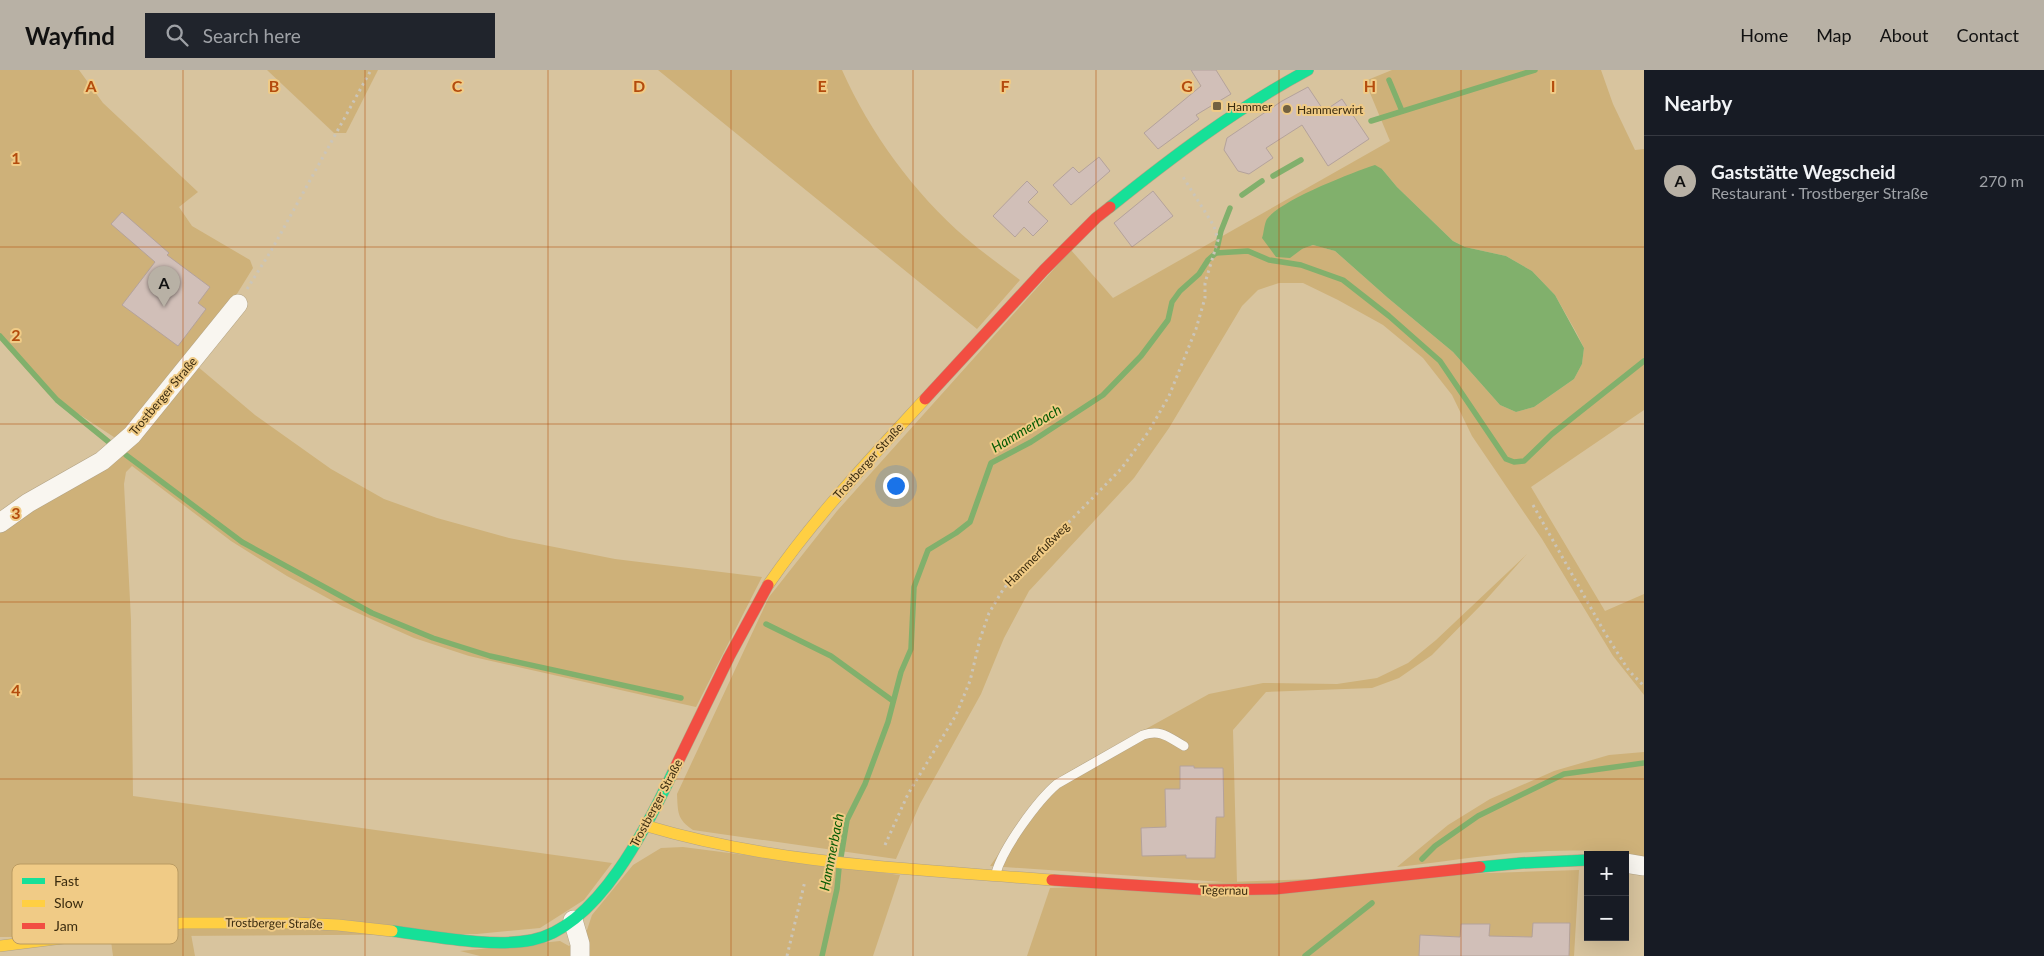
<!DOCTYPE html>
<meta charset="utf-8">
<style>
body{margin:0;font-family:Lato,sans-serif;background:#20242c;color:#f1f3f6}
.controls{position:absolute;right:15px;bottom:15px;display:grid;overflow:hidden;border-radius:0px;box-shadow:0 5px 20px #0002}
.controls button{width:45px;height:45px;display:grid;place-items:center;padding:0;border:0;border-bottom:1px solid #363941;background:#171b24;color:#f1f3f6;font:25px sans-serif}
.you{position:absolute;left:895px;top:415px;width:18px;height:18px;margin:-12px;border:4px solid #fff;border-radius:50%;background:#1a73e8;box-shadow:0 0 0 8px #1a73e833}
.badge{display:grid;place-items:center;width:32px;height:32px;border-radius:50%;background:#b8b1a5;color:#111;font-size:16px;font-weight:700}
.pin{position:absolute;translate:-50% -41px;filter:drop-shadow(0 1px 2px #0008)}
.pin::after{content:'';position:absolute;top:26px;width:18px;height:15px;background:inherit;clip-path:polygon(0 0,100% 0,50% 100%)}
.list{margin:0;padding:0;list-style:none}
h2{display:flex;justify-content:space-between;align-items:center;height:65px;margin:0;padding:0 20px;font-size:21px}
h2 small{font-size:16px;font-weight:400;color:#9ea1a6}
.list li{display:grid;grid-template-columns:32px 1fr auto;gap:15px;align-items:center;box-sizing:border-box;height:90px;padding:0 20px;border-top:1px solid #363941}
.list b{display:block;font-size:19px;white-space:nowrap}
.list p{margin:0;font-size:16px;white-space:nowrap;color:#9ea1a6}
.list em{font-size:16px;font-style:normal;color:#9ea1a6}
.icon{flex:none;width:28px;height:28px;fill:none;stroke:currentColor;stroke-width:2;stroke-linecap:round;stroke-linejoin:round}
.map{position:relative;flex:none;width:1644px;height:886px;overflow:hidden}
header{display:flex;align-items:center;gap:30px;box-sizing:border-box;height:70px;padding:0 25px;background:#b8b1a5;color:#111}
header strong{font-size:24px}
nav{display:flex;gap:28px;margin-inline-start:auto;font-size:18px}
.search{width:350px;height:45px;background:#20242c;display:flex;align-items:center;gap:12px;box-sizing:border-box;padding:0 18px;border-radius:0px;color:#9ea1a6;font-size:19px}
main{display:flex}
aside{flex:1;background:#171b24}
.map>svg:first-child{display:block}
.green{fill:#ceb179;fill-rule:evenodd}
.water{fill:#81b06c}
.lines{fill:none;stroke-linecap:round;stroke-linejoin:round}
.stream{stroke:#81b06c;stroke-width:5.5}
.building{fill:#d1bfb8;stroke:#b4a29b}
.lane-casing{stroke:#b2a284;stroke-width:10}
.street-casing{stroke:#b2a284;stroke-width:20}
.fast-casing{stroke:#b2a284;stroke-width:12}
.slow-casing{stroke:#b2a284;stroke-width:12}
.jam-casing{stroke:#b2a284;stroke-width:12}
.path{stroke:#cbc5b9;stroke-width:3;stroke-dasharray:2.5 4;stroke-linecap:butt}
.lane{stroke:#f9f6f0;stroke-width:9}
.street{stroke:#f9f6f0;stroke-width:19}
.fast{stroke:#16e098;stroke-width:11}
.slow{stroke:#ffcf43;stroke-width:11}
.jam{stroke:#f24e42;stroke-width:11}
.grid{fill:none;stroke:#b44c0d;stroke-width:1;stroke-opacity:0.55}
.poi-dot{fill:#726141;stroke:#f0cb86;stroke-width:2}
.labels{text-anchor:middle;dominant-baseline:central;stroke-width:4;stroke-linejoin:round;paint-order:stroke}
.poi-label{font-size:12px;fill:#3b2c0f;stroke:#f0cb86;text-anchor:start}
.street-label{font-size:12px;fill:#3b2c0f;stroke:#f0cb86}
.water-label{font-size:14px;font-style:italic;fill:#075b04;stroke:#f0cb86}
.key{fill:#f0cb86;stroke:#ba9b62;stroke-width:1}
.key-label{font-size:14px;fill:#3b2c0f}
.grid-label{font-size:16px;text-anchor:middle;font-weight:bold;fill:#b44c0d;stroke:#f0cb86;stroke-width:4;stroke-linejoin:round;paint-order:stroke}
</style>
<header>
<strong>Wayfind</strong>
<div class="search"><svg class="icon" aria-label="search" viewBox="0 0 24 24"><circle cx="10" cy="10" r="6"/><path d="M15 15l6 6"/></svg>Search here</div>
<nav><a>Home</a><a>Map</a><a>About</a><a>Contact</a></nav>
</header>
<main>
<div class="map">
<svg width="1644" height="886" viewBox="0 0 1644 886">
<rect width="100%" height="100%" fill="#d8c49e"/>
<g class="green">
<polygon points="0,0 79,0 103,33 198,122 179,137 192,156 250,190 253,198 235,227 120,371 48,324 0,270"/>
<polygon points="267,0 378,0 346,63 334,63"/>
<path d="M 658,0 L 842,0 C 870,63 914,123 966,168 C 983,183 1002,196 1020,210 L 977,259 Z"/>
<path d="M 1392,0 L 1601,0 L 1613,34 L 1635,80 L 1644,79 L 1644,340 L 1531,417 L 1605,541 L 1644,524 L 1644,625 L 1613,586 L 1542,469 L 1472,366 L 1452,325 L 1423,288 L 1383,255 L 1338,230 L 1303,213 L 1279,213 L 1258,220 L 1242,236 L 1169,358 L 1134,408 L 1029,521 L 1004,568 L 981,624 L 920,734 L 896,789 L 693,760 C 677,749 678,743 677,724 L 769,527 L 837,441 L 1071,180 L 1113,228 L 1390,71 L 1365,11 ZM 1382,99 L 1397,117 L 1453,171 L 1465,177 L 1506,186 L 1532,201 L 1555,225 L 1576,262 L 1584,278 L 1582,294 L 1574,309 L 1534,337 L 1516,342 L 1500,335 L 1453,282 L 1388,228 L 1335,181 L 1313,175 L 1302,179 Z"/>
<polygon points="197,296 255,345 331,399 384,429 437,448 509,468 615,489 762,507 696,637 469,586 414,568 342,536 287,506 231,471 132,396 126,402 124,414 131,550 133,726 612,793 584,830 540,858 477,864 0,867 0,459 42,432"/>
<polygon points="1527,484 1484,532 1432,585 1399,608 1372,618 1266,622 1233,660 1237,813 990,796 1043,722 1063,705 1209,624 1263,613 1337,614 1377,608 1408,593 1436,570"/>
<path d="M 1644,682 L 1644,787 C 1566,771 1476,788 1397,797 L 1448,755 L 1490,729 L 1554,701 L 1609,685 Z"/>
<polygon points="683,777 900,805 873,886 480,886 460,881 560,871 569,876 587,860 592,845 633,795 661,778"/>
<polygon points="1579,800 1574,886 1027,886 1050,818"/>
<polygon points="191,864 195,886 113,886 111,871"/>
</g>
<path class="water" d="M 1375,95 L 1382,99 L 1397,117 L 1453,171 L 1465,177 L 1506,186 L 1532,201 L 1555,225 L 1584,278 L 1582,294 L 1574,309 L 1534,337 L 1516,342 L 1500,335 L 1453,282 L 1388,228 L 1335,181 L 1313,175 L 1302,179 L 1290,188 L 1276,187 L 1262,168 C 1264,163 1264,154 1267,149 C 1281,130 1351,103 1375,95 Z"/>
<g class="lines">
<g class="stream">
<polyline points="1389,10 1402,41"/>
<polyline points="1371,51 1535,0"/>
<polyline points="1273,106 1301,90"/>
<polyline points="1242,125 1262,111"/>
<polyline points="1216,183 1248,181 1269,190 1301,195 1343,210 1389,246 1440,291 1500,380 1506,389 1514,392 1524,391 1552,364 1644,291"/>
<polyline points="0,266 57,330 110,373"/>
<polyline points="126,385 242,472 372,543 433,568 490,586 681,628"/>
<polyline points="766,554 831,586 893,631"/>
<polyline points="841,787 847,750 865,714 888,652 901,602 911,579 914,517 928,480 956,463 970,452 991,393 1031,372 1103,325 1141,286 1168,250 1172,232 1180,221 1199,204 1208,190 1216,183 1221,161 1230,138"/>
<polyline points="1422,789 1435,776 1478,746 1564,704 1644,693"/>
<polyline points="822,886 837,819 839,798"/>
<polyline points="1305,886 1372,833"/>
</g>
</g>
<g class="building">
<polygon points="1191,0 1216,0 1231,24 1196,45 1199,49 1158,79 1144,63 1201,16"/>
<polygon points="1308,17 1324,41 1342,29 1369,69 1328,96 1302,55 1266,78 1273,88 1249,104 1238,101 1224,80 1227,68 1282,31"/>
<polygon points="1099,87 1110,101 1071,135 1053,115 1073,97 1079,103"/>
<polygon points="1027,111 1038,122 1028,132 1048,151 1033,166 1024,157 1015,167 993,146"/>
<polygon points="1153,121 1173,146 1132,177 1114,153"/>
<polygon points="122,142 169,183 167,185 210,217 198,233 206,239 178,276 122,235 155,192 111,154"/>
<polygon points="1180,696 1194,696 1194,698 1223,698 1224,747 1216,747 1215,788 1186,788 1186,785 1142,786 1141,758 1166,757 1165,719 1180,719"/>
<polygon points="1533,853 1570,853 1569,886 1419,886 1420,865 1460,867 1461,854 1490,854 1489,866 1532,867"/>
</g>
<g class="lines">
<defs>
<path id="lane" d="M 996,803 C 1003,778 1037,731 1057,714 L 1143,665 C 1161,659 1168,667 1184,676"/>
<g id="street">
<polyline points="0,453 28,433 102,391 132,365 238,234"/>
<polyline points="1625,793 1644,796"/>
<polyline points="573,850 580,874 580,886"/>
</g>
<g id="fast">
<path d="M 1110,137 C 1172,87 1237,38 1308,0"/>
<polyline points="1480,797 1522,793 1588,790"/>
<path d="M 392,861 C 433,866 492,878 532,870 C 598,857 648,755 674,700"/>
</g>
<g id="slow">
<path d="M 768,515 C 814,448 870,389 925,329"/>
<path d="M 647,756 C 778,795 916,799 1052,810"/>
<polyline points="0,876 182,853 294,853 338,855 392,861"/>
</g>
<g id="jam">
<polyline points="925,329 1044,200 1096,148 1110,137"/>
<polyline points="674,700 729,587 768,515"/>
<polyline points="1052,810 1210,820 1275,819 1480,797"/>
</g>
</defs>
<use href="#lane" class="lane-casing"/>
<use href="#street" class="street-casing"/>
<use href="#fast" class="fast-casing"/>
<use href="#slow" class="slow-casing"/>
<use href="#jam" class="jam-casing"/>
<g class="path">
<polyline points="247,219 271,181 371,0"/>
<polyline points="1533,435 1605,563 1629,601 1644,616"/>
<polyline points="885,775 908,724 956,645 970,611 980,569 989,543 1004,518 1121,399 1149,361 1169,326 1196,259 1205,228 1205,213 1218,170 1214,156 1183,107"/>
<polyline points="787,886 805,811"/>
</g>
<use href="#lane" class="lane"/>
<use href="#street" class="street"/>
<use href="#fast" class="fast"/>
<use href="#slow" class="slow"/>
<use href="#jam" class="jam"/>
</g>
<path class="grid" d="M 183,0 L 183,886M 365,0 L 365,886M 548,0 L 548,886M 731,0 L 731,886M 913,0 L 913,886M 1096,0 L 1096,886M 1279,0 L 1279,886M 1461,0 L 1461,886M 0,177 L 1644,177M 0,354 L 1644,354M 0,532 L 1644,532M 0,709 L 1644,709"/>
<g class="poi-dot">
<rect x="1212" y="31" width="10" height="10" rx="2.5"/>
<circle cx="1287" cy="39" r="5"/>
</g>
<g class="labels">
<g class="poi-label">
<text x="1227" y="36">Hammer</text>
<text x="1297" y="39">Hammerwirt</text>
</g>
<g class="street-label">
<text transform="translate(163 326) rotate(-50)">Trostberger Straße</text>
<text transform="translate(868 391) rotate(-48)">Trostberger Straße</text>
<text transform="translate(1037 484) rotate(-45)">Hammerfußweg</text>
<text transform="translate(656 733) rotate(-62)">Trostberger Straße</text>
<text transform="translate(1224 820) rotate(1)">Tegernau</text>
<text transform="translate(274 853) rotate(1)">Trostberger Straße</text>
</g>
<g class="water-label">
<text transform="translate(1026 358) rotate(-31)">Hammerbach</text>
<text transform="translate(831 782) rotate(-79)">Hammerbach</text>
</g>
</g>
<rect x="12" y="794" width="166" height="80" rx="8" class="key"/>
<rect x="22" y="808" width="23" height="6" fill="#16e098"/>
<rect x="22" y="830" width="23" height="7" fill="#ffcf43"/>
<rect x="22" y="853" width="23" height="6" fill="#f24e42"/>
<g class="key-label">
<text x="54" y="816">Fast</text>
<text x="54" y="838">Slow</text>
<text x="54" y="861">Jam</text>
</g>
<g class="grid-label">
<text x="91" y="22">A</text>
<text x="274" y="22">B</text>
<text x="457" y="22">C</text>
<text x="639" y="22">D</text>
<text x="822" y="22">E</text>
<text x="1005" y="22">F</text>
<text x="1187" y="22">G</text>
<text x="1370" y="22">H</text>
<text x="1553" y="22">I</text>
<text x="16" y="94">1</text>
<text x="16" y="271">2</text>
<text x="16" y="449">3</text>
<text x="16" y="626">4</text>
</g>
</svg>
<div class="controls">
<button>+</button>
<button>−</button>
</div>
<div class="you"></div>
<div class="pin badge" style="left:164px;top:237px">A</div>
</div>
<aside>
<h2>Nearby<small></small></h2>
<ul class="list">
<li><span class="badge">A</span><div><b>Gaststätte Wegscheid</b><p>Restaurant · Trostberger Straße</p></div><em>270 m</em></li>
</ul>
</aside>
</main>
